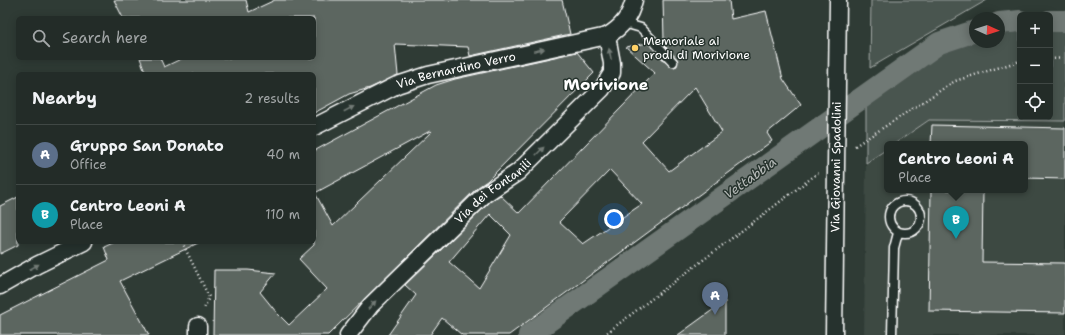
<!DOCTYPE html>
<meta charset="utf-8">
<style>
body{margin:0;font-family:"Shantell Sans",sans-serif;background:#2f3834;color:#f1f3f6}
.controls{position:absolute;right:12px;top:12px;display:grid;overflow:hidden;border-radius:6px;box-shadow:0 2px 10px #0003}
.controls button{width:36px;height:36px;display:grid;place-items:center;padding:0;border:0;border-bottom:1px solid #404845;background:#232c28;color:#f1f3f6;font:20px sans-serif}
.compass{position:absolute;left:969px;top:12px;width:36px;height:36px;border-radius:50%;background:#232c28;box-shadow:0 2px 10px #0003;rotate:93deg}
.you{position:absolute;left:614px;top:219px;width:14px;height:14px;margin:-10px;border:3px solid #fff;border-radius:50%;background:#1a73e8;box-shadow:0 0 0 6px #1a73e833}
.badge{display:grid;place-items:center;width:26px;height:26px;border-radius:50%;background:#ea580c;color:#fff;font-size:13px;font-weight:700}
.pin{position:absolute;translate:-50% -33px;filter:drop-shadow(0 1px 2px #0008)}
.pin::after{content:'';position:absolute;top:21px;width:14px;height:12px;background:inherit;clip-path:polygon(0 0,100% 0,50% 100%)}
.popup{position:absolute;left:884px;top:141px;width:144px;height:52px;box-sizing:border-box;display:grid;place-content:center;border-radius:6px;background:#232c28;filter:drop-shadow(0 1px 3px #0005);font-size:13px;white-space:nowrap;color:#a3a7a8}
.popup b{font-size:15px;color:#f1f3f6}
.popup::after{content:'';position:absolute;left:50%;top:100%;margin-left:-8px;border:8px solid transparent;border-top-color:#232c28}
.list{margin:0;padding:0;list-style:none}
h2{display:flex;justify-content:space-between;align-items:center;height:52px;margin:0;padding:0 16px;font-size:17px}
h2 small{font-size:13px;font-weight:400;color:#a3a7a8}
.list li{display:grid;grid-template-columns:26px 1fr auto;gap:12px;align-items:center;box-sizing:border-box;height:60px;padding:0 16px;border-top:1px solid #404845}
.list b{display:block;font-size:15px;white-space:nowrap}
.list p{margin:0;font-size:13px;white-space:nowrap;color:#a3a7a8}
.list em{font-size:13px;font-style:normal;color:#a3a7a8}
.icon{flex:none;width:22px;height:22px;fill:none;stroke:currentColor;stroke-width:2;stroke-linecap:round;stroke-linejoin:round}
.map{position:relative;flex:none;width:1065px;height:335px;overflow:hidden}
.search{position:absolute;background:#232c28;box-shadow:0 2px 10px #0003;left:16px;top:16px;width:300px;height:44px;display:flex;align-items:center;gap:10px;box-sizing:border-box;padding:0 14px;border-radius:6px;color:#a3a7a8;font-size:15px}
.panel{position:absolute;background:#232c28;box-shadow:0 2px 10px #0003;left:16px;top:72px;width:300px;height:172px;border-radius:6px}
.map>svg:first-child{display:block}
.built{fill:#3c4842}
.green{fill:#4a544f;stroke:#a4aaa7}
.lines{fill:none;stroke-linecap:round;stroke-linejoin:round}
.canal{stroke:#707975;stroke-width:22}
.building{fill:#5b6661;stroke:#fff;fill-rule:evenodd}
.service-casing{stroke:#fff;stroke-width:11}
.minor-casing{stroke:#fff;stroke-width:19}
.path{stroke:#fff;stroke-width:2.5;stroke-dasharray:1 3;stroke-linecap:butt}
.service{stroke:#26332d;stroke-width:8}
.minor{stroke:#26332d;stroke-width:16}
.oneway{fill:#727a76}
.poi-dot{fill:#ffd166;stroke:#26332d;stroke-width:1.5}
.labels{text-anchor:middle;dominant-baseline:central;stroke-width:3;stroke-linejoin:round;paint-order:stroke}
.poi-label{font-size:12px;fill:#fff;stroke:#26332d;text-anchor:start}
.street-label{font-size:12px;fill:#fff;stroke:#26332d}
.water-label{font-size:13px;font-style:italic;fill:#b8bcba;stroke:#26332d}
.district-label{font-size:16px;font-weight:bold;fill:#fff;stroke:#26332d}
</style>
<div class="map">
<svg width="1065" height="335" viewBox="0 0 1065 335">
<rect width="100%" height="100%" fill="#2f3b35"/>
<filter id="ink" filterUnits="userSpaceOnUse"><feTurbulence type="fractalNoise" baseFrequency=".025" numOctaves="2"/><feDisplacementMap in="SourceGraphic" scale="8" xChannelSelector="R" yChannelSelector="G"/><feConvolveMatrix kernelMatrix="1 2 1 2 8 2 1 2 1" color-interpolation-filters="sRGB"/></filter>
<g filter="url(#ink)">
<polygon class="built" points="929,120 1065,121 1065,335 864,335 866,163 887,149 887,190 1025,190 1025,144 894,144"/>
<g class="green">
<polygon points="871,0 987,0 870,68"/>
<path d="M 1050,30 L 1065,30 L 1065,121 L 929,120 L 894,144 L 887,144 L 887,149 L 866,163 L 866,106 C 900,82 934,51 975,39 L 975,42 L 999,42 L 999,33 L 1020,31 L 1020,117 L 1050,117 Z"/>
</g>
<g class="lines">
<g class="canal">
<polyline points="1050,21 1065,21"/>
<polyline points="999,23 1020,21"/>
<polyline points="529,335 939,43 975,31"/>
</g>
</g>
<g class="building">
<polygon points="114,0 246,0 249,12 275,0 562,0 570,34 470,56 468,47 395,44 398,75 370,88 349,94 314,113 314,74 146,74 140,58 160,58 164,67 183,58 314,58 314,18 123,18"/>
<path d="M 663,0 L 729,0 L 731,19 L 766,11 L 783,79 L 801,105 L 767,133 L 772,141 L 509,335 L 462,335 L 442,318 L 430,335 L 388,335 L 416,295 L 405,285 L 491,201 L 500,195 L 519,213 L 655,73 L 626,47 L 648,43 L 669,66 L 674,67 L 677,66 L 677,59 L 660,41 L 664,40 ZM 695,87 L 722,132 L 669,171 L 642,141 ZM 610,170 L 642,204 L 583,244 L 559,222 ZM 490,214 L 511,235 L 479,288 L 449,262 Z"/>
<path d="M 577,52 L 594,73 L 487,181 L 478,187 L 328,335 L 213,335 L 214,270 L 248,270 L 276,273 L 260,292 L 277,313 L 289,325 L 327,289 L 299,259 L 314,245 L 314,151 L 436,85 L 455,79 ZM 430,131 L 431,132 L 333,226 L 315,193 Z"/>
<polygon points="932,125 1065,128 1065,179 1025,178 1025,144 931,144"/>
<polygon points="931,190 983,190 982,262 1065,263 1065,313 929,311"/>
<polygon points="18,197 18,245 0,254 0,206"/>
<polygon points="115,242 200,242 120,281 149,335 0,335 0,315 109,260 104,247"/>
<polygon points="725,301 725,335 678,335"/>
</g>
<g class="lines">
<defs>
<g id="service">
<polyline points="624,23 641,28 673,62"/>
<circle cx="905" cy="217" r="16"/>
<polyline points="892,335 894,248 898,233"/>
</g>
<g id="minor">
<path id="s1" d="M 314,127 L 397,85 L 428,75 L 607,36 C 622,27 630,17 634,0"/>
<polyline points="0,286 37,265 84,242"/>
<polyline points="198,335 198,326"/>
<path id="s2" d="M 348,335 L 371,305 L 485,194 L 518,172 L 602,89 L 612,73 L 612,63 L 607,36"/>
<path id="s3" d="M 834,335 L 838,0"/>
</g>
</defs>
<use href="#service" class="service-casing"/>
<use href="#minor" class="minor-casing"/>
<g class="path">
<polyline points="1050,59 1065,58"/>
<polyline points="855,146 955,81 1020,61"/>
<polyline points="182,242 209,297 204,309"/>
<polyline points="604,335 818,173"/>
</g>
<use href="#service" class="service"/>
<use href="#minor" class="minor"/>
</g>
<defs><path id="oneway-solid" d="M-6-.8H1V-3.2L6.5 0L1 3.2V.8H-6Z"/></defs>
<g class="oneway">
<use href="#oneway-solid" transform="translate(539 50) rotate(-12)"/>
<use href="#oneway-solid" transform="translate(610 54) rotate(-101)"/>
<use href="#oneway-solid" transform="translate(349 109) rotate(-28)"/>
<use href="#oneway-solid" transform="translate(540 151) rotate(-45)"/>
<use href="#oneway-solid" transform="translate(34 267) rotate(-29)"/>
<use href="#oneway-solid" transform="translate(372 305) rotate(-47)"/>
</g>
</g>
<circle class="poi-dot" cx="635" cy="48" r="4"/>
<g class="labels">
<g class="poi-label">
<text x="643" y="41">Memoriale ai<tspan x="643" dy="14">prodi di Morivione</tspan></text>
</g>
<g class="street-label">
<text stroke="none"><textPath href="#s1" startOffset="154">Via Bernardino Verro</textPath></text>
<text stroke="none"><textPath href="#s3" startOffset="168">Via Giovanni Spadolini</textPath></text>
<text stroke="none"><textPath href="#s2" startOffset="205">Via dei Fontanili</textPath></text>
</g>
<g class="water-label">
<text transform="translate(750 178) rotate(-36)">Vettabbia</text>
</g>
<g class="district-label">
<text x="606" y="84">Morivione</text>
</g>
</g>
</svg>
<div class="controls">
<button>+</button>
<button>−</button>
<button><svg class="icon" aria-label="locate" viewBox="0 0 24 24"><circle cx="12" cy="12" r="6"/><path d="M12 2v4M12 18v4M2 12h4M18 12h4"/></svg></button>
</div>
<svg class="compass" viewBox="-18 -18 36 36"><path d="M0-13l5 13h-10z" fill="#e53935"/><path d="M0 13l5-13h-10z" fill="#a3a7a8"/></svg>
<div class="you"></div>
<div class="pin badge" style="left:715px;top:315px;background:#5c6f8a">A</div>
<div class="pin badge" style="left:956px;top:239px;background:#0f9aa8">B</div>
<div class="popup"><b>Centro Leoni A</b>Place</div>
<div class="search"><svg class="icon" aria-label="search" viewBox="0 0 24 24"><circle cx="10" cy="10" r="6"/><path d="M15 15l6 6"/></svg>Search here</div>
<section class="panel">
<h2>Nearby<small>2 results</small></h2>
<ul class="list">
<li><span class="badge" style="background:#5c6f8a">A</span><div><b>Gruppo San Donato</b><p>Office</p></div><em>40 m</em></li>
<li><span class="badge" style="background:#0f9aa8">B</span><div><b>Centro Leoni A</b><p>Place</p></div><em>110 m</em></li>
</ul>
</section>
</div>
